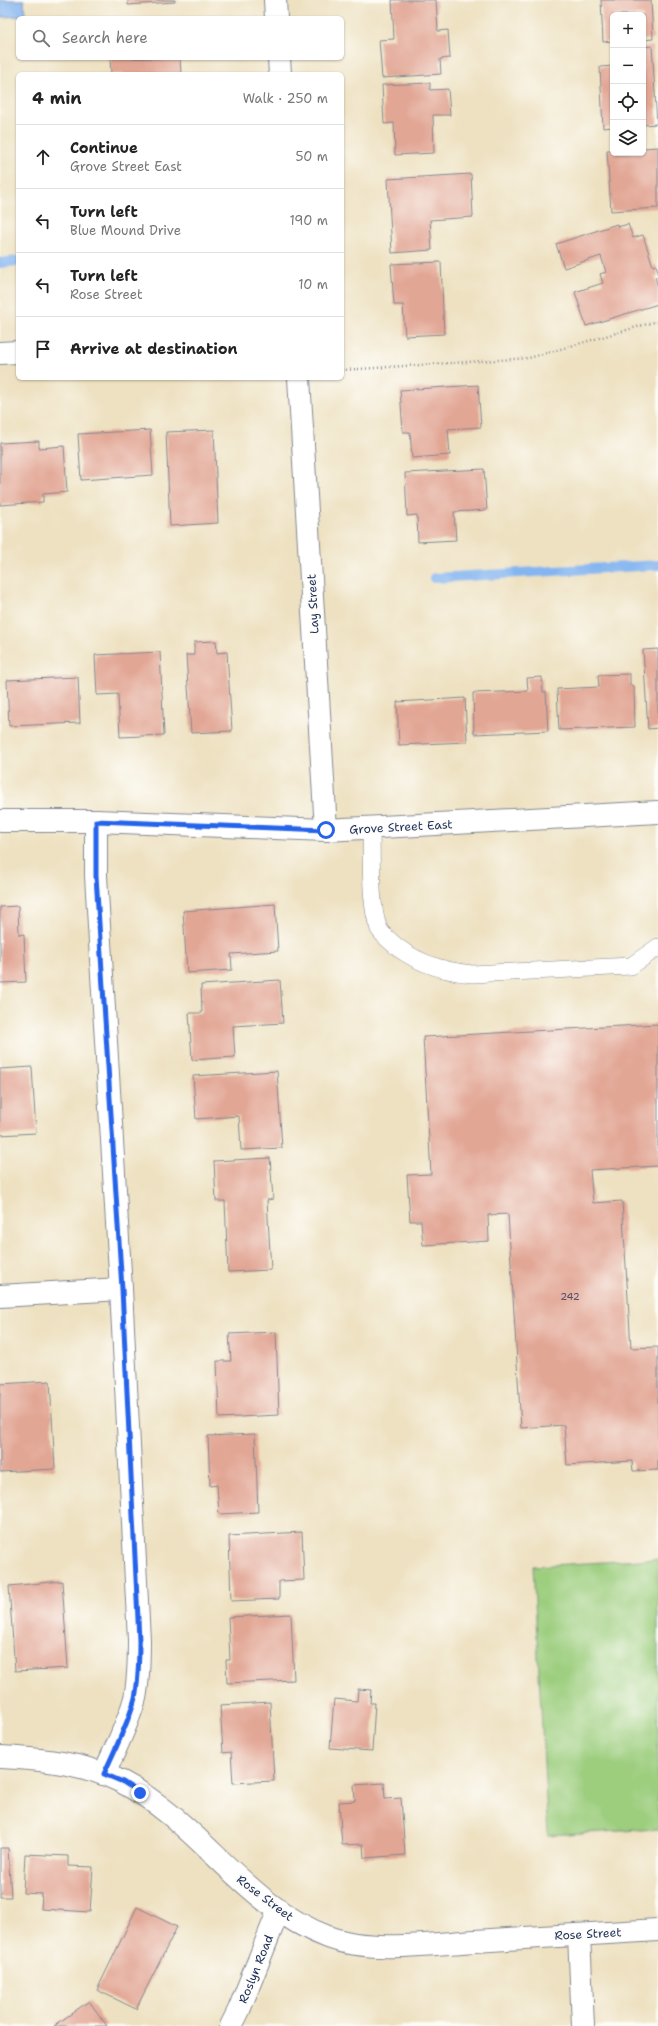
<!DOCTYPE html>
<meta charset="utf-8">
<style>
body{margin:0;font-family:"Shantell Sans",sans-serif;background:#f6f6f6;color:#222}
.controls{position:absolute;right:12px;top:12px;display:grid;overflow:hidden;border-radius:6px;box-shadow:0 1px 3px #0004}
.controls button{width:36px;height:36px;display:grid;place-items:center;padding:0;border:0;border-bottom:1px solid #e0e0e0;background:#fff;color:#222;font:20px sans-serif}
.stop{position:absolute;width:12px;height:12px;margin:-9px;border:3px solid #2563eb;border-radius:50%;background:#fff}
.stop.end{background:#2563eb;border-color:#fff;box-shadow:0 1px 4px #0008}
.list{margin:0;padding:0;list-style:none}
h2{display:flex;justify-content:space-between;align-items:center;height:52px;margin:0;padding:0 16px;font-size:17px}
h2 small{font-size:13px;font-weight:400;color:#767676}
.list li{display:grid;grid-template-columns:26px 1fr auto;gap:12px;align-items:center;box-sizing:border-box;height:64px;padding:0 16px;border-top:1px solid #e0e0e0}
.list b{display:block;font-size:15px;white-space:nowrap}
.list p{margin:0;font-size:13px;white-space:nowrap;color:#767676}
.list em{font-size:13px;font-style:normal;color:#767676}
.icon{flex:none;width:22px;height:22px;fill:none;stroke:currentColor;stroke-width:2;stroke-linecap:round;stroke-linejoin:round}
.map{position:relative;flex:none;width:658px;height:2026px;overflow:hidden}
.search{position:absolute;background:#fff;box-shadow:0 1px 3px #0004;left:16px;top:16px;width:328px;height:44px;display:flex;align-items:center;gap:10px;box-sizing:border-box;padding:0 14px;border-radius:6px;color:#767676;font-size:15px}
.panel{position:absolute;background:#fff;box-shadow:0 1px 3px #0004;left:16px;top:72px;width:328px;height:308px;border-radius:6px}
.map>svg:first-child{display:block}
.green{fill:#9cce7e;stroke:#5c7e6e}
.water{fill:#84b5f0;stroke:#5072a7}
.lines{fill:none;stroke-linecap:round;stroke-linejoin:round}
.stream{stroke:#84b5f0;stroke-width:10}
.building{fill:#e2a694}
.service-casing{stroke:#848890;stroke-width:18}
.minor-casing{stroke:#848890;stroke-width:24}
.tertiary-casing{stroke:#848890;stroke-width:24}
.path{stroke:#848890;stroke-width:2.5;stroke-dasharray:1 3;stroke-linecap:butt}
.service{stroke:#fff;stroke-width:17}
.minor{stroke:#fff;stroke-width:22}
.tertiary{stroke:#fff;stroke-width:22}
.route{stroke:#2563eb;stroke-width:5}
.labels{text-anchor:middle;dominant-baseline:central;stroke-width:3;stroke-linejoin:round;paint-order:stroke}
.number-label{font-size:10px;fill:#4d4d6c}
.street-label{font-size:12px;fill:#1b2f5e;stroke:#fdfcf7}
</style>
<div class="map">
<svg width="658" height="2026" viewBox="0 0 658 2026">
<rect width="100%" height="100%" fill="#fdfcf7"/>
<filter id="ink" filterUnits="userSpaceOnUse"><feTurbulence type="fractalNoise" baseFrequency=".025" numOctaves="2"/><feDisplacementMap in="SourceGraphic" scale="8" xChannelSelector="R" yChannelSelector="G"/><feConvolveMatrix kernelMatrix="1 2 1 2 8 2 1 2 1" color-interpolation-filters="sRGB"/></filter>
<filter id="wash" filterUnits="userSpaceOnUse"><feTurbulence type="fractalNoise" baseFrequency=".012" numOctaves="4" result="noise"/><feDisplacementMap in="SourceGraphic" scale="16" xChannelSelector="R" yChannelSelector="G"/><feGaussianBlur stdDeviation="0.9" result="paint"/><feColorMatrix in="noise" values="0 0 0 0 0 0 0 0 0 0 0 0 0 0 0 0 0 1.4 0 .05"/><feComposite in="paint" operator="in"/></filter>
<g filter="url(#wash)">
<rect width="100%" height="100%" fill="#eee1c1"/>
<polygon class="green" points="658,1559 658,1829 548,1835 533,1566"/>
<polygon class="water" points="0,0 24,0 25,16 0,17"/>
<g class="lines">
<g class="stream">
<polyline points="0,263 18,261"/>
<polyline points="434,578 658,565"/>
</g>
</g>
<g id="blocks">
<g class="building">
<polygon points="128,0 175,0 175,2 128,5"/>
<polygon points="392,0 436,0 438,31 448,30 450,58 440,59 441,74 382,78 379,40 394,39"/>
<polygon points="601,0 651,0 653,39 643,40 643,15 613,15 613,41 603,42"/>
<polygon points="652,46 657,124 643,125 643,47"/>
<polygon points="110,58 180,58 181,74 111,74"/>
<polygon points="613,66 613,127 603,128 600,67"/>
<polygon points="430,83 430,90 448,89 450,115 433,115 434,153 395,155 394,123 384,124 382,85"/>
<polygon points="658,147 658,208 611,211 607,150 613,150 613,153 643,153 643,148"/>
<polygon points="471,174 473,217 430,220 432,250 392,253 388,179"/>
<polygon points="617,224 618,227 628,224 633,238 643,235 653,266 656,265 658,271 658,277 655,277 658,286 658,304 586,326 575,292 603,283 600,274 606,272 601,256 564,268 556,244"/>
<polygon points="441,262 444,334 405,336 403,305 394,305 391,264"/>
<polygon points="478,385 481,427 448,429 450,455 412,458 410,432 403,432 400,390"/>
<polygon points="150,430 153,475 81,480 78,434"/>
<polygon points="214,430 218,523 170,526 166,432"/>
<polygon points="39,441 39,448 64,446 67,492 43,494 43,502 0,505 0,443"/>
<polygon points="484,469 487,510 454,512 456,540 418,542 417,515 407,516 405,473"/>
<polygon points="216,641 217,653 227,652 232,731 191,733 186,655 194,655 194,642"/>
<polygon points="658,649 658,728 648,729 643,650"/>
<polygon points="160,652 164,735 120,737 118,694 97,695 95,655"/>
<polygon points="630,674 630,685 634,686 635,727 559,730 557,689 599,687 598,675"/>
<polygon points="78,677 80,723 9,726 7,680"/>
<polygon points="542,677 543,692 546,692 548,731 474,734 473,693 528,691 527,678"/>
<polygon points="465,698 467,742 399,745 397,702"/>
<polygon points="275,904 278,951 231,954 232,970 187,973 183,911"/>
<polygon points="18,906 19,935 24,934 26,982 0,983 0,907"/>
<polygon points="280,980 283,1023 233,1026 235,1057 192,1060 189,1013 202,1013 201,985"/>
<polygon points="658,1024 658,1166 590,1170 593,1203 622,1201 631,1348 658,1347 658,1470 633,1471 632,1461 567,1465 564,1425 521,1428 508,1214 488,1215 489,1241 423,1245 421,1221 410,1221 407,1175 431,1174 423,1037"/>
<polygon points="32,1067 36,1133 0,1135 0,1069"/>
<polygon points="277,1071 282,1148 241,1150 239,1116 196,1119 193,1076"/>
<polygon points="270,1158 273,1199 267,1200 271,1270 228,1272 225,1201 216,1201 214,1161"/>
<polygon points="276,1332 279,1415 219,1418 217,1361 231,1361 229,1334"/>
<polygon points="50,1381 55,1469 0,1472 0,1384"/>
<polygon points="255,1434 258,1512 219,1514 217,1485 210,1486 208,1436"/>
<polygon points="302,1532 304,1580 279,1581 279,1599 231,1601 229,1536"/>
<polygon points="62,1581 68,1668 15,1671 9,1586"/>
<polygon points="291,1614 294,1680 227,1683 226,1660 230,1660 228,1617"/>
<polygon points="358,1689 371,1690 370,1703 375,1703 372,1751 330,1748 334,1699 357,1701"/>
<polygon points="270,1702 274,1781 233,1783 231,1752 223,1753 220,1705"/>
<polygon points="384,1783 385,1799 401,1798 405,1855 364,1858 363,1844 342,1845 339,1802 355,1801 354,1785"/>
<polygon points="0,1848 8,1848 11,1897 0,1897"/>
<polygon points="25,1854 68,1856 68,1866 93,1867 90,1912 41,1909 42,1894 23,1893"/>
<polygon points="137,1907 177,1927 136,2009 97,1990"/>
<polygon points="89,2001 107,2026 54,2026"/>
</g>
</g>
</g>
<g filter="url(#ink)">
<use href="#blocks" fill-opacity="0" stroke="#848890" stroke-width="1"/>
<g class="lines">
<defs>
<path id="service" d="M 371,829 C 372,857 369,904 379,929 C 381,933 386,937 389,940 C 412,962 442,971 472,974 L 631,966 L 658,947"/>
<g id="minor">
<polyline points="275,0 276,18"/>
<polyline points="279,58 280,74"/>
<polyline points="0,353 18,352"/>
<polyline points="299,378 326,830"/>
<path d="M 96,821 L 96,876 L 121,1289 L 139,1640 C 139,1659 139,1678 135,1698 C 128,1724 115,1749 104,1774"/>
<polyline points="0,1296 121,1289"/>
<path d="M 0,1757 C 42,1759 85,1763 122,1782 C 200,1823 245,1906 328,1937 C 370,1953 430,1944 475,1941 C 536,1937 597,1934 658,1930"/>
<polyline points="579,1935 583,2026"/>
<polyline points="231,2026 239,2010 278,1912"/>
</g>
<polyline id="tertiary" points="0,821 96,821 326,830 658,812"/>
</defs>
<use href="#service" class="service-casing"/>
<use href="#minor" class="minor-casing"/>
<use href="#tertiary" class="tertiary-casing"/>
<polyline class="path" points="342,370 529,358 658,321"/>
<use href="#service" class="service"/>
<use href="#minor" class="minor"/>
<use href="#tertiary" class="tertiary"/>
</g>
</g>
<g class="lines" filter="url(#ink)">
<path class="route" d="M 140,1793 L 123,1782 L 104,1774 C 115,1749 128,1724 135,1698 C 139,1678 139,1659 139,1640 L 122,1289 L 96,876 L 96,821 L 326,830"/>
</g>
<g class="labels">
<g class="number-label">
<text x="570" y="1296">242</text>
</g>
<g class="street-label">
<text transform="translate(313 604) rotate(-93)">Lay Street</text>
<text transform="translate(401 827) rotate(-3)">Grove Street East</text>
<text transform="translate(265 1898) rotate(37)">Rose Street</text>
<text transform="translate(588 1934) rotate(-3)">Rose Street</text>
<text transform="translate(256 1969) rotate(-68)">Roslyn Road</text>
</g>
</g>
</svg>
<div class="controls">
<button>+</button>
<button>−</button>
<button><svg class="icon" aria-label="locate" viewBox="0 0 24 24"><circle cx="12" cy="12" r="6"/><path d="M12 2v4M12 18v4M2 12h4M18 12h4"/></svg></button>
<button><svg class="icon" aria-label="layers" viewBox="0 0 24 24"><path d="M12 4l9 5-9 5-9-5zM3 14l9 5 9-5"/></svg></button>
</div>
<div class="stop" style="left:326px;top:830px"></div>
<div class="stop end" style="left:140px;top:1793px"></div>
<div class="search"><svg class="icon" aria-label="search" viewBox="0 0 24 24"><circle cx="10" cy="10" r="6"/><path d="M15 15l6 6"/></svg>Search here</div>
<section class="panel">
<h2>4 min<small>Walk · 250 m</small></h2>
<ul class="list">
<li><svg class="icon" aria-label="ahead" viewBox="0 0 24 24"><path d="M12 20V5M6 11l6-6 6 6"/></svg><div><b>Continue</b><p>Grove Street East</p></div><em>50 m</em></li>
<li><svg class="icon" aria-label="left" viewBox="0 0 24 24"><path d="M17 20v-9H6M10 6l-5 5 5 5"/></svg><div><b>Turn left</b><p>Blue Mound Drive</p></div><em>190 m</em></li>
<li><svg class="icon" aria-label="left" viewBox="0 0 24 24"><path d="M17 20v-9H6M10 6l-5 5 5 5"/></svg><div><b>Turn left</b><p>Rose Street</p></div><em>10 m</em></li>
<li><svg class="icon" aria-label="arrive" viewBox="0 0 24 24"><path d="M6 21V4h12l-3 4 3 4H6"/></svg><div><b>Arrive at destination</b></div></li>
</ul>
</section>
</div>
